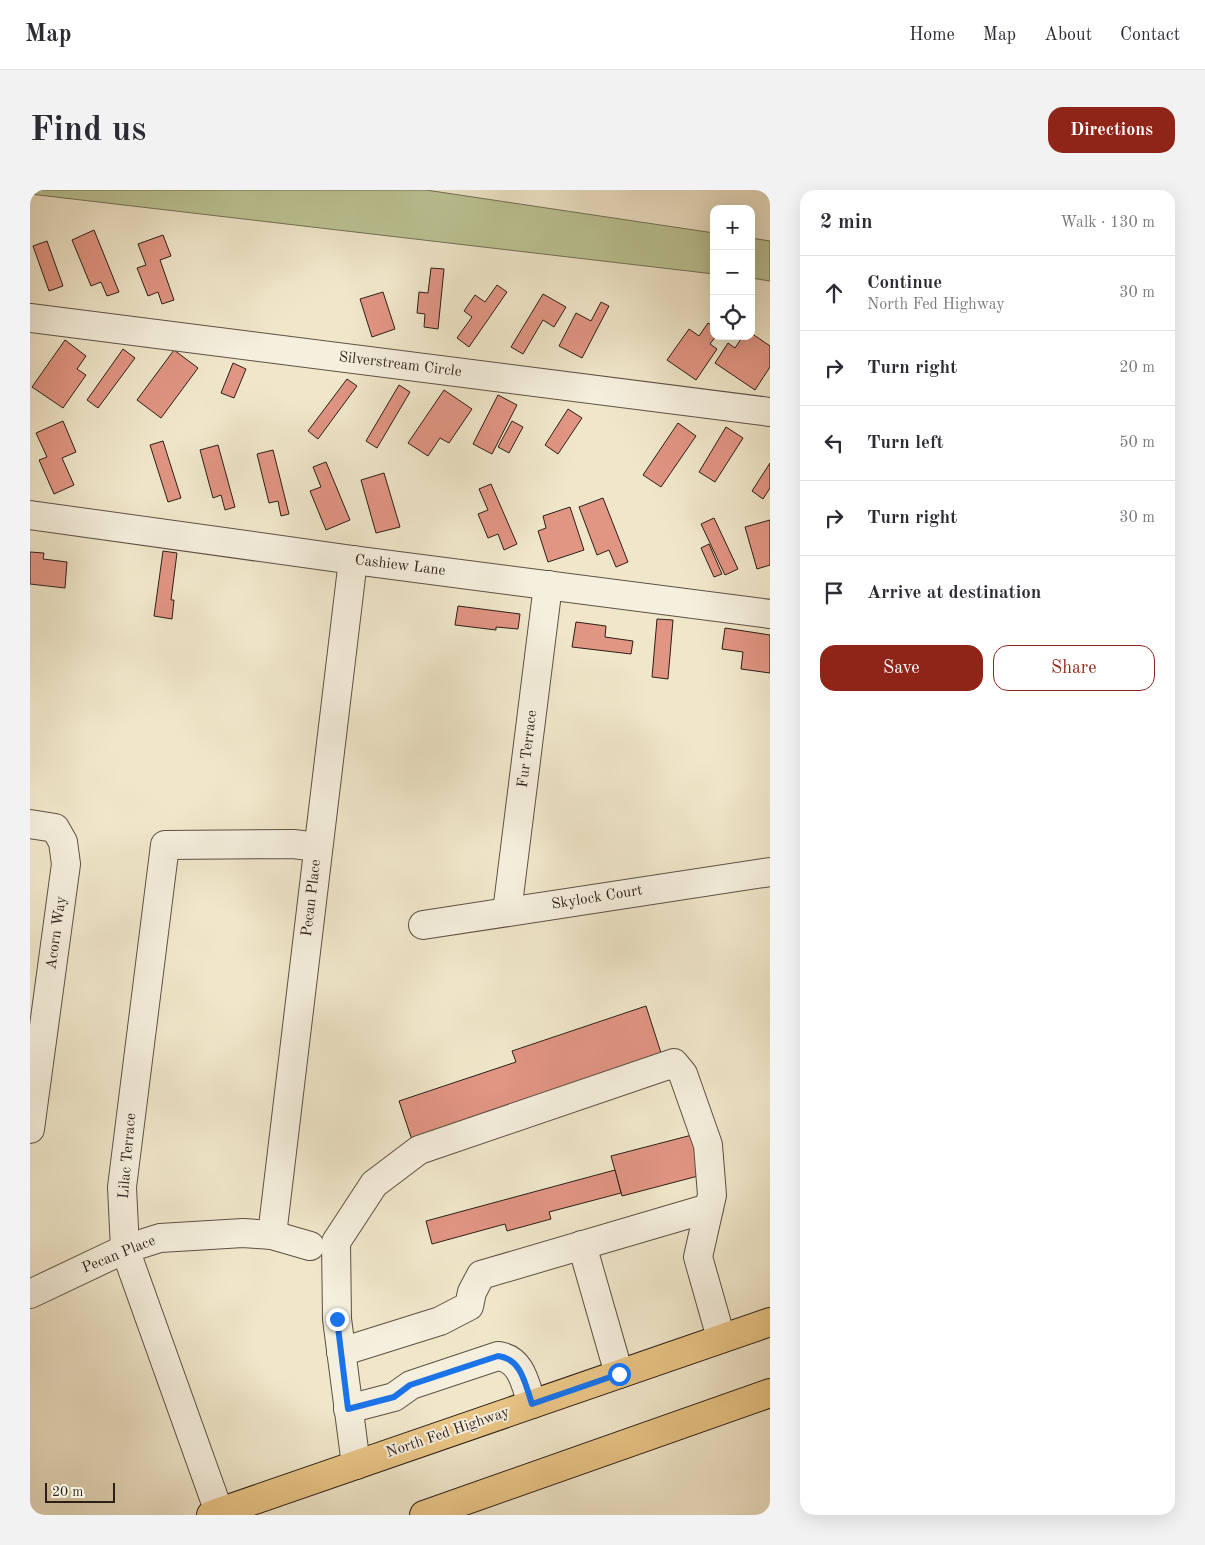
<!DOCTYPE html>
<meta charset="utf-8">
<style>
body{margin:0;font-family:"Old Standard TT",serif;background:#f2f2f3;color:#2b2b33}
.controls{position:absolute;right:15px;top:15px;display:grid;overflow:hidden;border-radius:10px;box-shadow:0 5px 20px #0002}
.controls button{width:45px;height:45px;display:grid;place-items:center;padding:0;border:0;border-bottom:1px solid #e1e1e2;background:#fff;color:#2b2b33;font:25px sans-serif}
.scale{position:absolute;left:15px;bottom:12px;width:70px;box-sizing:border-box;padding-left:5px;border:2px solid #2c1e18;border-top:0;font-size:14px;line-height:18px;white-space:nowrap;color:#2c1e18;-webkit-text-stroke:4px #f5efdd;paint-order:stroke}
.stop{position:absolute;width:15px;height:15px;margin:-11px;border:4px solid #1a73e8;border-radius:50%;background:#fff}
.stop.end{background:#1a73e8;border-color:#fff;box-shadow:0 1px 5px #0008}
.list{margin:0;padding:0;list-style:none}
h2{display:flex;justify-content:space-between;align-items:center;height:65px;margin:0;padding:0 20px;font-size:21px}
h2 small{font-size:16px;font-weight:400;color:#7c7c81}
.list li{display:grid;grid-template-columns:32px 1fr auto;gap:15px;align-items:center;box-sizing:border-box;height:75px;padding:0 20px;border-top:1px solid #e1e1e2}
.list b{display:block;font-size:19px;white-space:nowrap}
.list p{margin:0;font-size:16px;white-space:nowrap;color:#7c7c81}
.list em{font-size:16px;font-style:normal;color:#7c7c81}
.actions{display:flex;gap:10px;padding:15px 20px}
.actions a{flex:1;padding:11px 0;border:1px solid #8f2418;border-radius:15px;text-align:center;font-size:18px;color:#8f2418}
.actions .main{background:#8f2418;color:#fff}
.icon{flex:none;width:28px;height:28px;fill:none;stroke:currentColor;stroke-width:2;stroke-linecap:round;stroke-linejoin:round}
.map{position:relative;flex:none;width:740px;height:1325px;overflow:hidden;border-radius:15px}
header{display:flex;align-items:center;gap:30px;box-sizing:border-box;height:70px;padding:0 25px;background:#fff;border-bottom:1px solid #e1e1e2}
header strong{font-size:24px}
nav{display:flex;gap:28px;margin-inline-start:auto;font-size:18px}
.intro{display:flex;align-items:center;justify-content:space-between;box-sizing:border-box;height:120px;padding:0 30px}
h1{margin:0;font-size:35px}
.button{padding:12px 22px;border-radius:15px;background:#8f2418;color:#fff;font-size:18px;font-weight:700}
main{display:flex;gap:30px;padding:0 30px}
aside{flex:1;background:#fff;border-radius:15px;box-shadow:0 5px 20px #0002}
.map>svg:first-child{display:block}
.green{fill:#bcc495;stroke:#747156}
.building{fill:#e19583;stroke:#2c1e18}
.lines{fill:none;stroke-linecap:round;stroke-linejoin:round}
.minor-casing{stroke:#5d5044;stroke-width:30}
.major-casing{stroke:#2c1e18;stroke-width:30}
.minor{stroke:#f5efdd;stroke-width:28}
.major{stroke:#e8c485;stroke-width:28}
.route{stroke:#1a73e8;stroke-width:6}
.labels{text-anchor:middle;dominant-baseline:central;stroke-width:4;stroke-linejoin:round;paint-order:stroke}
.street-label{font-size:15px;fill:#2c1e18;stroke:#f5efdd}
</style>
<header>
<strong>Map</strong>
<nav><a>Home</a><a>Map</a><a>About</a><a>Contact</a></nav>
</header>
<div class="intro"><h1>Find us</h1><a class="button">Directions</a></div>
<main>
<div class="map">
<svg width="740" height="1325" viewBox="0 0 740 1325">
<rect width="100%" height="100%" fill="#f0e7ca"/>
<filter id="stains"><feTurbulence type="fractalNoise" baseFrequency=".004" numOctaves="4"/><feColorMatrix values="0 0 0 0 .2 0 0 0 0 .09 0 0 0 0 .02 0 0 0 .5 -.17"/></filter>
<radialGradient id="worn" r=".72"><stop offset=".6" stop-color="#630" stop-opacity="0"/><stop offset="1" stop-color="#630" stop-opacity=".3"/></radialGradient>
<g class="green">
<polygon points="0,0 396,0 684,43 684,84 0,4"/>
<polygon points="721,48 740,51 740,91 721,88"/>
</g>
<g class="building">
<polygon points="64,40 89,102 77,106 71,92 61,96 42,50"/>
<polygon points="133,45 141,66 130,70 144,110 132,114 128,102 118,106 107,78 116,75 108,54"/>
<polygon points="17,51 33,96 19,101 3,56"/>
<polygon points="401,78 414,79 408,139 394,137 395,124 387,123 389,102 398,103"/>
<polygon points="467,95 477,102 439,157 427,148 442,127 434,121 445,105 455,112"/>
<polygon points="353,102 365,139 342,147 330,109"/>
<polygon points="513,104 536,117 524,137 513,130 493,164 481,157"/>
<polygon points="571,112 579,116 552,168 529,156 546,123 561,131"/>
<polygon points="678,133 684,137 684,146 686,146 680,154 687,159 666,190 637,170 659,139 669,146"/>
<polygon points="721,143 740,156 740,177 725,200 685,173 698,153 705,158 713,146 721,146"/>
<polygon points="35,150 56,166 47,179 56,185 33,218 2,197"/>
<polygon points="93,159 105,168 68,218 57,210"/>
<polygon points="144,160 168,178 131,228 107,210"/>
<polygon points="203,173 216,179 204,208 191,203"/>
<polygon points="317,189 327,196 288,249 278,241"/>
<polygon points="369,195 380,202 347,258 336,251"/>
<polygon points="414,200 442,219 419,253 410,248 398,266 378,253"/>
<polygon points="468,205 487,215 462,264 443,254"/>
<polygon points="538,219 552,228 528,264 515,255"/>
<polygon points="33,231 46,262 32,268 44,295 24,304 9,270 17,267 6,243"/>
<polygon points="482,231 493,237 479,263 468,257"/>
<polygon points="648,233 666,246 631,297 613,285"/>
<polygon points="696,237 713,248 685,292 669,282"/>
<polygon points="133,251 151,308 138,312 120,255"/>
<polygon points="188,255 205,317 195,320 191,305 183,308 170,260"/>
<polygon points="243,260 259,324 251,326 248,311 239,313 227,264"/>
<polygon points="296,272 320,330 296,340 280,301 291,297 283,277"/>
<polygon points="740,273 740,298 733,309 722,301"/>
<polygon points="354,283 370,337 346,343 331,290"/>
<polygon points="461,294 487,354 474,360 468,344 458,348 448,324 458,320 449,299"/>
<polygon points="573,308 598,372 586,377 579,360 567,365 549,317"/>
<polygon points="540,317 554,360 518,372 508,341 516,338 513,326"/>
<polygon points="684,328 708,379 695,385 671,334"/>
<polygon points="740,330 740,375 727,379 715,337"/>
<polygon points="679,354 692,384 684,387 671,358"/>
<polygon points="133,361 147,363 141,410 144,410 142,429 124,426"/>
<polygon points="0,362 14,363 13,369 37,372 35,398 0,394"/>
<polygon points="428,416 490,424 488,439 466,437 466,440 425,435"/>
<polygon points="627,429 643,430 638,489 622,487"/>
<polygon points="546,432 576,436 575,447 603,451 601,464 542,457"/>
<polygon points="695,438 740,445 740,483 711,479 713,462 692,459"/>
<polygon points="616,816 632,866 382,950 369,911 486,872 482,861"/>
<polygon points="662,945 672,985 592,1006 581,966"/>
<polygon points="585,980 591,1003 519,1022 521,1029 477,1041 475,1034 402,1054 396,1031"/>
</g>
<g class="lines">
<defs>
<g id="minor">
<polyline points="0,128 740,222"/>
<polyline points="0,325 323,370 740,424"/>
<polyline points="0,634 25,638 33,652 36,674 0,939"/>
<polyline points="477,722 518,395"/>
<polyline points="393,735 740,682"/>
<polyline points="242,1045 323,370"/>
<polyline points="552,1055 589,1184"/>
<polyline points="0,1104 95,1059 130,1048 213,1043 242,1045 280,1056"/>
<polyline points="311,1162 410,1131 439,1116 442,1102 451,1085 679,1018"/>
<path d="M 318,1219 L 364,1207 L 381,1195 L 468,1166 C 492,1169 495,1194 502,1214"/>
<polyline points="326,1275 307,1129 306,1052 344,994 389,960 644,873 653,884 678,955 682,1005 668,1067 691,1148"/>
<polyline points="189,1322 95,1059 92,997 135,655 263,654 288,657"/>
</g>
<g id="major">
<polyline points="181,1325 740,1132"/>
<polyline points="394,1325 740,1203"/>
</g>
</defs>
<use href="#minor" class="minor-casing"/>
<use href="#major" class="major-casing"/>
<use href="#minor" class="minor"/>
<use href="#major" class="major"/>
</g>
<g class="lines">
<path class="route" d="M 307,1129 L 318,1219 L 364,1207 L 380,1195 L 468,1166 C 492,1169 495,1194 502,1214 L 589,1184"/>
</g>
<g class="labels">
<g class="street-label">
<text transform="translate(370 175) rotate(7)">Silverstream Circle</text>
<text transform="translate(370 376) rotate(7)">Cashiew Lane</text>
<text transform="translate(498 559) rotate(-83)">Fur Terrace</text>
<text transform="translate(282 708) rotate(-83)">Pecan Place</text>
<text transform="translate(567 708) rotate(-9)">Skylock Court</text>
<text transform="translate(27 743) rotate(-82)">Acorn Way</text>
<text transform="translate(98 966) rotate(-85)">Lilac Terrace</text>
<text transform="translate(89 1065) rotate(-22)">Pecan Place</text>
<text transform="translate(418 1243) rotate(-19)">North Fed Highway</text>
</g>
</g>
<rect width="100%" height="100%" filter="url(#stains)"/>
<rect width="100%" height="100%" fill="url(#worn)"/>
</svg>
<div class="controls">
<button>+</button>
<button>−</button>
<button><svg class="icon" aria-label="locate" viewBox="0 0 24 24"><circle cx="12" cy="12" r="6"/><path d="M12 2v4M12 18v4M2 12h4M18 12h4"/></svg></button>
</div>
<div class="scale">20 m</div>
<div class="stop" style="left:589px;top:1184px"></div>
<div class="stop end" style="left:307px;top:1129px"></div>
</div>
<aside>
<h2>2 min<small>Walk · 130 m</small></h2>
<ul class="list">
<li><svg class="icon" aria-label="ahead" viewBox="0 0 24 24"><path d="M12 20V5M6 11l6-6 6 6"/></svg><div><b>Continue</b><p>North Fed Highway</p></div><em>30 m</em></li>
<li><svg class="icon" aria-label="right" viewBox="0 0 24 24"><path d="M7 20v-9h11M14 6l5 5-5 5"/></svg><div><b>Turn right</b></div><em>20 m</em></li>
<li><svg class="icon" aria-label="left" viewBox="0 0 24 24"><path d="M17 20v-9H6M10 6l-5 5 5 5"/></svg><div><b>Turn left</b></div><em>50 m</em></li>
<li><svg class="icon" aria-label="right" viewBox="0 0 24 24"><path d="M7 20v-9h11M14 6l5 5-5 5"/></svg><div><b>Turn right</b></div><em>30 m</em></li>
<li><svg class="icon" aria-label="arrive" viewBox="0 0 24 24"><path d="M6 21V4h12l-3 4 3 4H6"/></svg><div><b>Arrive at destination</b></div></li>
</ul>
<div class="actions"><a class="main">Save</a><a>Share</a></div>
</aside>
</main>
